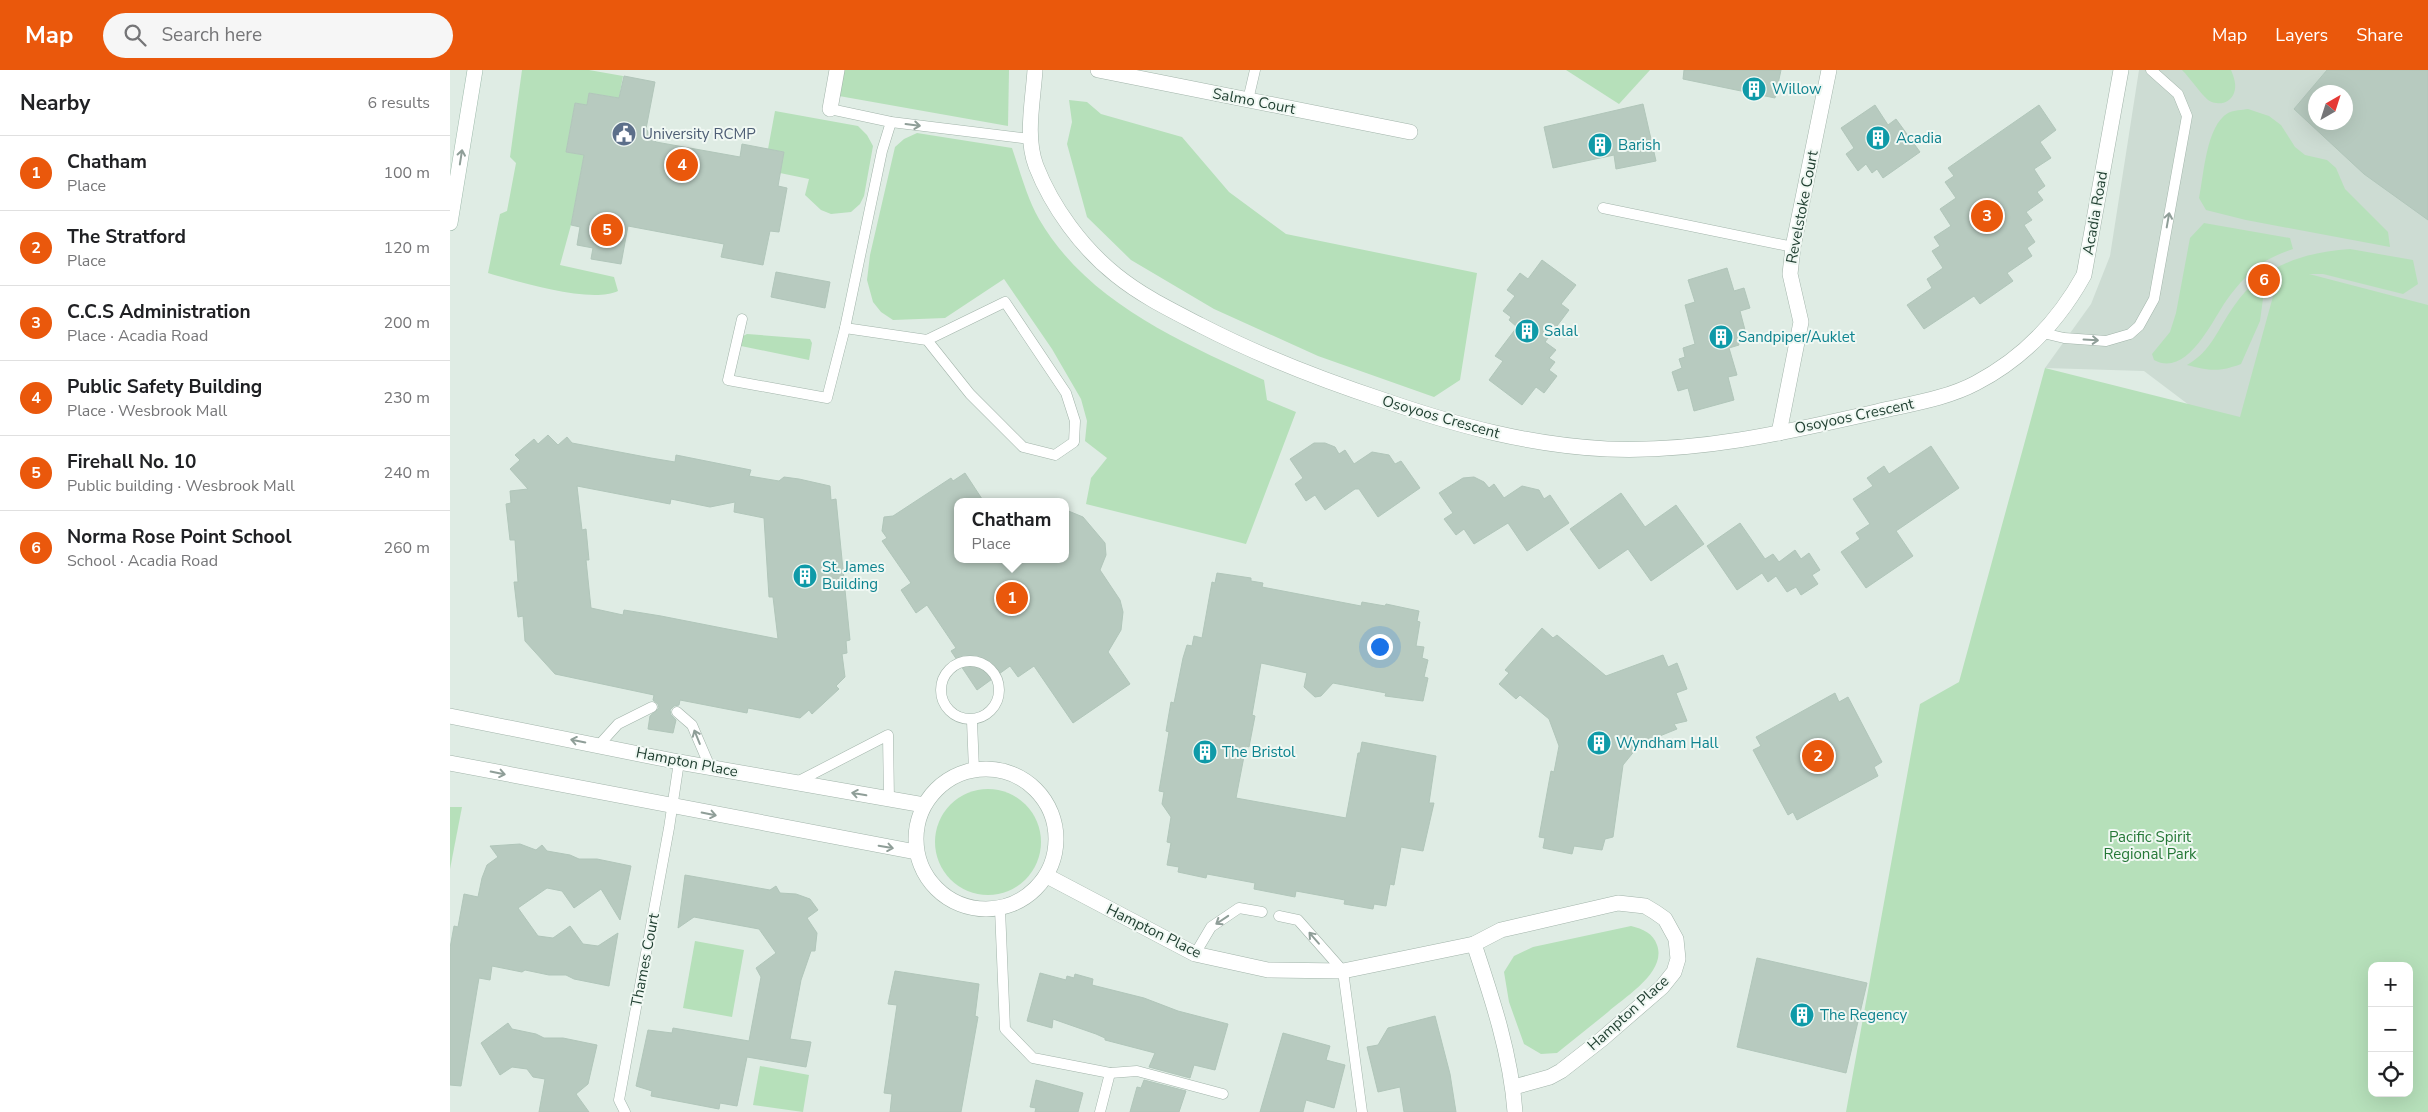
<!DOCTYPE html>
<meta charset="utf-8">
<style>
body{margin:0;font-family:"Nunito Sans",sans-serif;background:#f6f6f6;color:#202124}
.controls{position:absolute;right:15px;bottom:15px;display:grid;overflow:hidden;border-radius:10px;box-shadow:0 5px 20px #0002}
.controls button{width:45px;height:45px;display:grid;place-items:center;padding:0;border:0;border-bottom:1px solid #e0e0e0;background:#fff;color:#202124;font:25px sans-serif}
.compass{position:absolute;left:1858px;top:15px;width:45px;height:45px;border-radius:50%;background:#fff;box-shadow:0 5px 20px #0002;rotate:39deg}
.you{position:absolute;left:929px;top:576px;width:18px;height:18px;margin:-12px;border:4px solid #fff;border-radius:50%;background:#1a73e8;box-shadow:0 0 0 8px #1a73e833}
.badge{display:grid;place-items:center;width:32px;height:32px;border-radius:50%;background:#ea580c;color:#fff;font-size:16px;font-weight:700}
.pin{position:absolute;translate:-50% -50%;border:2px solid #fff;box-shadow:0 1px 5px #0006}
.popup{position:absolute;left:504px;top:428px;width:115px;height:65px;box-sizing:border-box;display:grid;place-content:center;border-radius:10px;background:#fff;filter:drop-shadow(0 1px 4px #0005);font-size:16px;white-space:nowrap;color:#757577}
.popup b{font-size:19px;color:#202124}
.popup::after{content:'';position:absolute;left:50%;top:100%;margin-left:-10px;border:10px solid transparent;border-top-color:#fff}
.list{margin:0;padding:0;list-style:none}
h2{display:flex;justify-content:space-between;align-items:center;height:65px;margin:0;padding:0 20px;font-size:21px}
h2 small{font-size:16px;font-weight:400;color:#757577}
.list li{display:grid;grid-template-columns:32px 1fr auto;gap:15px;align-items:center;box-sizing:border-box;height:75px;padding:0 20px;border-top:1px solid #e0e0e0}
.list b{display:block;font-size:19px;white-space:nowrap}
.list p{margin:0;font-size:16px;white-space:nowrap;color:#757577}
.list em{font-size:16px;font-style:normal;color:#757577}
.icon{flex:none;width:28px;height:28px;fill:none;stroke:currentColor;stroke-width:2;stroke-linecap:round;stroke-linejoin:round}
.map{position:relative;flex:none;width:1978px;height:1042px;overflow:hidden}
header{display:flex;align-items:center;gap:30px;box-sizing:border-box;height:70px;padding:0 25px;background:#ea580c;color:#fff}
header strong{font-size:24px}
nav{display:flex;gap:28px;margin-inline-start:auto;font-size:18px}
.search{width:350px;height:45px;background:#f6f6f6;display:flex;align-items:center;gap:12px;box-sizing:border-box;padding:0 18px;border-radius:28px;color:#757577;font-size:19px}
main{display:flex}
aside{flex:1;background:#fff}
.map>svg:first-child{display:block}
.built{fill:#cddcd3;fill-rule:evenodd}
.green{fill:#b6e0ba;fill-rule:evenodd}
.building{fill:#b7cabf;stroke:#b1c6ba;fill-rule:evenodd}
.lines{fill:none;stroke-linecap:round;stroke-linejoin:round}
.service-casing{stroke:#a2b4aa;stroke-width:11}
.minor-casing{stroke:#a2b4aa;stroke-width:16}
.secondary-casing{stroke:#9db9aa;stroke-width:16}
.service{stroke:#fff;stroke-width:10}
.minor{stroke:#fff;stroke-width:15}
.secondary{stroke:#fff;stroke-width:15}
.oneway{stroke:#8f9e98}
.labels{text-anchor:middle;dominant-baseline:central;stroke-width:4;stroke-linejoin:round;paint-order:stroke}
.culture-label{font-size:15px;fill:#0d838f;stroke:#f0f8f3;text-anchor:start}
.street-label{font-size:15px;fill:#1f3e30;stroke:#f0f8f3}
.service-label{font-size:15px;fill:#4e5e75;stroke:#f0f8f3;text-anchor:start}
.park-label{font-size:15px;fill:#257837;stroke:#f0f8f3}
</style>
<header>
<strong>Map</strong>
<div class="search"><svg class="icon" aria-label="search" viewBox="0 0 24 24"><circle cx="10" cy="10" r="6"/><path d="M15 15l6 6"/></svg>Search here</div>
<nav><a>Map</a><a>Layers</a><a>Share</a></nav>
</header>
<main>
<aside>
<h2>Nearby<small>6 results</small></h2>
<ul class="list">
<li><span class="badge">1</span><div><b>Chatham</b><p>Place</p></div><em>100 m</em></li>
<li><span class="badge">2</span><div><b>The Stratford</b><p>Place</p></div><em>120 m</em></li>
<li><span class="badge">3</span><div><b>C.C.S Administration</b><p>Place · Acadia Road</p></div><em>200 m</em></li>
<li><span class="badge">4</span><div><b>Public Safety Building</b><p>Place · Wesbrook Mall</p></div><em>230 m</em></li>
<li><span class="badge">5</span><div><b>Firehall No. 10</b><p>Public building · Wesbrook Mall</p></div><em>240 m</em></li>
<li><span class="badge">6</span><div><b>Norma Rose Point School</b><p>School · Acadia Road</p></div><em>260 m</em></li>
</ul>
</aside>
<div class="map">
<svg width="1978" height="1042" viewBox="0 0 1978 1042">
<rect width="100%" height="100%" fill="#dfece4"/>
<path class="built" d="M 1689,0 L 1978,0 L 1978,402 L 1747,341 L 1694,301 L 1595,298 L 1641,234 L 1660,186 ZM 1866,22 L 1896,22 L 1896,52 L 1866,52 Z"/>
<g class="green">
<path d="M 72,0 L 139,0 L 173,6 L 169,28 L 139,23 L 137,35 L 125,33 L 116,82 L 134,85 L 121,155 L 110,195 L 164,207 L 168,221 C 141,234 69,212 38,203 L 50,144 L 57,141 L 66,93 L 60,87 Z"/>
<polygon points="393,0 559,0 558,56 389,26"/>
<polygon points="1116,0 1200,0 1169,34"/>
<path d="M 1732,0 L 1781,0 C 1784,7 1787,16 1784,23 C 1780,34 1767,36 1758,30 C 1751,24 1740,8 1732,0 Z"/>
<polygon points="619,30 637,32 651,44 732,67 779,122 836,164 1027,203 1010,310 984,327 868,286 764,239 681,190 637,147 617,74 622,52"/>
<path d="M 1798,39 L 1819,46 L 1831,55 L 1845,77 L 1855,85 L 1877,90 L 1886,98 L 1895,119 L 1938,162 L 1940,177 L 1796,150 L 1756,140 L 1749,128 C 1754,104 1756,56 1778,43 C 1784,40 1792,40 1798,39 Z"/>
<polygon points="325,41 408,56 417,65 423,76 414,126 410,134 401,142 381,144 371,140 355,125 359,109 330,103 334,82 318,79"/>
<path d="M 467,63 L 562,78 C 570,101 577,128 589,149 C 637,232 731,272 814,310 L 817,330 L 846,342 L 796,474 L 636,434 L 641,408 L 657,388 L 635,371 L 637,351 L 631,329 L 602,279 L 554,209 L 495,248 L 443,250 L 431,242 L 423,232 L 417,210 L 420,185 L 445,77 L 454,69 Z"/>
<path d="M 1754,153 L 1840,168 L 1843,179 C 1825,185 1808,193 1795,208 C 1789,214 1782,222 1776,231 C 1762,251 1737,308 1704,290 L 1702,284 L 1720,262 L 1726,243 L 1740,168 Z"/>
<path d="M 1900,179 L 1963,190 L 1968,214 L 1953,224 L 1873,204 L 1859,204 L 1978,235 L 1978,1042 L 1396,1042 L 1470,634 L 1509,612 L 1595,298 L 1790,347 L 1828,208 L 1820,213 L 1814,221 L 1810,251 L 1791,294 C 1770,302 1759,301 1737,295 C 1762,281 1768,258 1784,236 C 1811,196 1854,182 1900,179 ZM 1922,896 L 1959,896 L 1959,1023 L 1922,1023 Z"/>
<polygon points="297,264 360,269 362,273 359,290 291,276 293,266"/>
<circle cx="538" cy="772" r="53"/>
<polygon points="0,737 12,737 0,799"/>
<path d="M 1181,856 C 1193,859 1203,863 1207,875 C 1217,902 1175,927 1158,942 C 1141,956 1124,969 1107,983 L 1091,984 L 1074,974 L 1059,932 L 1054,902 L 1064,886 L 1083,877 Z"/>
<polygon points="245,871 294,880 282,947 233,938"/>
<polygon points="310,996 359,1005 353,1042 303,1035"/>
</g>
<g class="building">
<polygon points="1234,0 1331,0 1325,28 1233,9"/>
<path d="M 1877,0 L 1978,0 L 1978,150 L 1914,104 L 1844,39 ZM 1866,22 L 1896,22 L 1896,52 L 1866,52 Z"/>
<polygon points="174,6 205,12 196,59 206,72 290,87 292,74 334,82 328,116 337,118 329,162 320,161 313,195 271,187 274,174 178,156 171,194 141,189 143,178 127,175 130,157 121,155 134,85 116,82 125,33 137,35 139,23 169,28"/>
<polygon points="1193,34 1206,91 1166,99 1164,85 1103,98 1094,57"/>
<polygon points="1425,35 1438,55 1446,49 1470,82 1433,108 1427,99 1422,103 1416,94 1408,101 1396,84 1404,78 1391,58"/>
<polygon points="1589,35 1606,60 1590,72 1601,88 1584,99 1595,116 1587,122 1593,130 1576,142 1582,150 1574,155 1585,172 1577,178 1582,186 1557,203 1563,211 1530,234 1524,226 1474,259 1457,235 1482,218 1477,209 1493,198 1482,181 1490,176 1484,167 1501,156 1490,139 1506,128 1495,112 1504,106 1498,98"/>
<polygon points="1092,190 1126,215 1111,234 1119,240 1095,272 1106,280 1099,288 1105,292 1099,300 1107,306 1094,323 1086,317 1072,335 1039,310 1053,291 1045,286 1067,257 1059,250 1061,247 1053,241 1065,226 1057,220 1070,203 1078,209"/>
<polygon points="1277,198 1284,221 1294,218 1300,238 1290,241 1295,260 1286,263 1289,275 1279,278 1287,305 1278,307 1284,330 1244,341 1238,318 1228,321 1222,302 1232,298 1229,289 1235,287 1233,278 1245,274 1235,235 1245,232 1238,210"/>
<polygon points="326,202 380,212 375,238 321,227"/>
<path d="M 98,365 L 108,375 L 117,367 L 122,373 L 201,388 L 225,392 L 226,385 L 301,400 L 299,406 L 329,411 L 334,407 L 349,409 L 380,416 L 381,430 L 386,429 L 400,570 L 396,571 L 397,583 L 392,584 L 395,607 L 386,616 L 389,619 L 362,644 L 359,640 L 350,648 L 298,638 L 297,643 L 230,630 L 229,635 L 224,636 L 220,640 L 221,645 L 226,650 L 223,663 L 198,659 L 200,646 L 209,638 L 208,634 L 203,630 L 204,625 L 105,604 L 75,571 L 73,546 L 68,547 L 64,512 L 68,512 L 65,470 L 60,470 L 56,434 L 61,433 L 60,421 L 78,419 L 60,399 L 70,390 L 65,385 L 84,369 L 88,374 ZM 127,416 L 220,434 L 221,429 L 260,437 L 285,432 L 284,442 L 314,448 L 319,527 L 323,527 L 328,569 L 211,546 L 174,540 L 173,545 L 141,538 L 136,490 L 139,490 L 136,459 L 132,460 Z"/>
<polygon points="864,373 875,373 885,377 889,384 895,380 904,394 922,382 939,385 945,394 951,391 970,418 928,447 909,419 905,419 875,440 865,425 856,431 845,414 853,408 840,389"/>
<polygon points="1481,376 1509,418 1446,461 1463,486 1416,518 1391,482 1410,469 1406,463 1420,454 1403,429 1423,416 1417,408 1434,396 1439,404"/>
<polygon points="515,403 534,432 508,432 508,489 616,489 616,440 633,447 655,473 656,485 650,500 670,530 673,542 671,560 658,582 680,614 623,653 584,596 568,607 560,596 527,620 501,581 506,578 477,535 466,543 451,520 461,513 432,471 437,468 432,461 434,447 443,446 501,408 503,411"/>
<polygon points="1024,407 1034,412 1039,418 1044,414 1054,428 1072,416 1089,420 1094,429 1100,425 1119,453 1077,481 1058,453 1024,474 1014,459 1006,465 994,449 1003,443 989,423 1013,408"/>
<polygon points="1171,423 1195,457 1226,435 1254,474 1201,511 1178,479 1149,499 1120,459"/>
<polygon points="1290,453 1315,489 1323,484 1329,492 1345,480 1351,489 1359,483 1370,500 1362,505 1368,514 1351,525 1346,517 1337,522 1326,506 1318,512 1312,503 1287,520 1257,476"/>
<polygon points="767,503 801,508 801,511 813,513 812,517 911,536 912,532 935,536 936,534 969,541 967,551 970,552 966,576 974,577 972,588 978,590 974,607 978,608 973,631 935,626 936,623 883,613 871,626 865,627 854,617 857,603 811,593 802,645 805,646 799,677 796,676 786,728 896,748 908,683 910,683 912,672 986,686 979,733 984,733 973,781 951,777 944,815 940,814 936,836 924,834 923,839 894,834 895,830 846,821 845,827 804,819 805,813 757,804 756,808 728,802 729,797 717,795 721,773 717,772 721,747 712,734 714,722 709,721 719,662 716,661 721,632 724,633 733,588 737,575 742,576 744,566 752,568 762,512 765,513"/>
<polygon points="1092,558 1103,568 1107,565 1156,606 1213,585 1218,597 1227,593 1237,619 1226,623 1237,651 1224,654 1227,659 1190,674 1173,695 1163,767 1155,769 1152,780 1124,776 1122,784 1093,778 1095,768 1089,767 1101,701 1104,702 1109,676 1099,649 1070,625 1066,629 1049,614 1059,603 1055,600"/>
<polygon points="1385,623 1389,632 1398,627 1432,692 1424,697 1428,706 1347,750 1343,742 1338,745 1303,680 1311,676 1306,667"/>
<polygon points="70,774 86,780 92,775 97,781 120,785 129,789 147,789 181,796 170,850 151,819 124,838 112,821 97,818 68,838 88,866 103,868 120,856 133,874 148,876 168,863 159,916 124,909 116,905 99,905 75,900 72,902 42,896 40,910 29,908 11,1016 0,1015 0,878 4,856 8,857 14,824 28,827 32,808 37,795 48,787 40,776"/>
<polygon points="235,805 320,820 326,816 330,823 346,824 360,829 368,840 357,848 367,863 365,881 361,881 351,910 340,969 361,972 356,997 297,987 287,1036 270,1033 269,1039 201,1026 202,1021 186,1016 198,960 222,963 223,958 299,971 311,907 306,898 326,883 309,859 244,847 228,858"/>
<polygon points="1307,888 1417,913 1396,1003 1287,977"/>
<polygon points="445,901 529,914 525,946 528,947 511,1042 440,1042 442,1024 434,1023 447,935 438,934"/>
<polygon points="590,903 616,910 617,906 624,908 625,904 643,909 642,915 694,928 728,941 778,954 765,1000 744,995 740,1008 699,997 705,983 655,970 655,968 646,964 603,949 602,958 577,951"/>
<polygon points="985,946 1000,1004 1006,1042 954,1042 950,1017 928,1022 917,977 928,975 938,958"/>
<polygon points="58,953 62,959 86,964 94,968 113,968 147,975 138,1014 126,1024 139,1042 89,1042 95,1009 83,1007 77,999 62,997 50,1005 31,973"/>
<polygon points="833,963 880,976 876,990 895,995 884,1038 856,1030 853,1042 810,1042"/>
<polygon points="586,1010 633,1023 628,1042 585,1042 586,1038 580,1037"/>
<polygon points="694,1010 736,1021 729,1042 680,1042 687,1017 691,1018"/>
</g>
<g class="lines">
<defs>
<g id="service">
<polyline points="798,30 805,0"/>
<polyline points="380,39 441,52 580,69"/>
<polyline points="1153,138 1343,177"/>
<polyline points="292,249 278,310 377,328 395,258 432,81 441,52"/>
<polyline points="395,258 477,270 520,324 573,377 605,385 624,372 625,351 616,323 555,232 477,270"/>
<polyline points="1593,263 1614,268 1656,271 1680,264 1689,256 1704,229 1737,46 1728,24 1701,0"/>
<circle cx="520" cy="620" r="29"/>
<polyline points="227,642 242,655 260,697"/>
<polyline points="522,651 524,700"/>
<polyline points="149,675 168,654 202,637"/>
<polyline points="347,712 438,665 439,729"/>
<polyline points="550,839 555,959 583,988 660,1003 650,1042"/>
<polyline points="829,846 848,850 893,901 912,1042"/>
<polyline points="745,884 761,857 789,838 812,842"/>
<polyline points="660,1003 687,1001 773,1024"/>
<polyline points="175,1042 169,1030 219,758 229,692"/>
</g>
<g id="minor">
<path d="M 585,0 C 583,31 575,67 586,96 C 602,137 632,178 666,205 C 692,226 721,240 750,255 C 810,286 872,310 936,331 C 1009,356 1079,375 1157,379 C 1248,383 1338,362 1426,342 C 1459,334 1496,329 1526,313 C 1574,288 1608,252 1634,205 L 1671,0"/>
<polyline points="648,0 960,62"/>
<polyline points="380,39 387,0"/>
<polyline points="1329,363 1351,252 1340,204 1343,177 1379,0"/>
<polyline points="0,646 229,692 474,735"/>
<polyline points="0,693 466,782"/>
<circle cx="536" cy="769" r="70"/>
<path d="M 597,806 L 745,884 L 818,900 L 893,901 L 1024,874 C 1042,928 1061,985 1065,1042"/>
<polyline points="1024,874 1051,860 1168,833 1195,836 1205,842 1215,849 1226,869 1228,889 1224,902 1212,917 1152,969 1111,1001 1100,1007 1064,1017"/>
</g>
<polyline id="secondary" points="0,153 25,0"/>
</defs>
<use href="#service" class="service-casing"/>
<use href="#minor" class="minor-casing"/>
<use href="#secondary" class="secondary-casing"/>
<use href="#service" class="service"/>
<use href="#minor" class="minor"/>
<use href="#secondary" class="secondary"/>
</g>
<defs><path id="oneway-shaft" d="M-6 0H5M1.5-3L5.5 0L1.5 3" fill="none" stroke-width="1.6" stroke-linecap="round" stroke-linejoin="round" transform="scale(1.25)"/></defs>
<g class="oneway">
<use href="#oneway-shaft" transform="translate(463 55) rotate(7)"/>
<use href="#oneway-shaft" transform="translate(11 87) rotate(-81)"/>
<use href="#oneway-shaft" transform="translate(1718 150) rotate(-80)"/>
<use href="#oneway-shaft" transform="translate(1641 270) rotate(3)"/>
<use href="#oneway-shaft" transform="translate(247 667) rotate(-112)"/>
<use href="#oneway-shaft" transform="translate(128 671) rotate(-169)"/>
<use href="#oneway-shaft" transform="translate(48 703) rotate(11)"/>
<use href="#oneway-shaft" transform="translate(409 724) rotate(-170)"/>
<use href="#oneway-shaft" transform="translate(259 744) rotate(11)"/>
<use href="#oneway-shaft" transform="translate(436 777) rotate(10)"/>
<use href="#oneway-shaft" transform="translate(772 850) rotate(146)"/>
<use href="#oneway-shaft" transform="translate(864 868) rotate(-131)"/>
</g>
<defs>
<symbol id="building-disc" viewBox="-11 -11 22 22"><circle r="9.5" fill="#0f9aa8" stroke="#f0f8f3"/><path d="M-4-6H4V6H1V3H-1V6H-4ZM-2.5-4.3h1.7v1.8h-1.7ZM.8-4.3h1.7v1.8H.8ZM-2.5-1h1.7V.8h-1.7ZM.8-1h1.7V.8H.8Z" fill="#fff"/></symbol>
<symbol id="civic-disc" viewBox="-11 -11 22 22"><circle r="9.5" fill="#5c6f8a" stroke="#f0f8f3"/><path d="M-.6-6.5H3V-4.5H.6V-3L4-1V1h2V6H-6V1h2V-1L-.6-3ZM-1.2 2.5V6h2.4V2.5Z" fill="#fff"/></symbol>
</defs>
<g fill-rule="evenodd">
<use href="#building-disc" x="1290" y="5" width="28" height="28"/>
<use href="#civic-disc" x="160" y="50" width="28" height="28"/>
<use href="#building-disc" x="1414" y="54" width="28" height="28"/>
<use href="#building-disc" x="1136" y="61" width="28" height="28"/>
<use href="#building-disc" x="1063" y="247" width="28" height="28"/>
<use href="#building-disc" x="1257" y="253" width="28" height="28"/>
<use href="#building-disc" x="341" y="492" width="28" height="28"/>
<use href="#building-disc" x="1135" y="659" width="28" height="28"/>
<use href="#building-disc" x="741" y="668" width="28" height="28"/>
<use href="#building-disc" x="1338" y="931" width="28" height="28"/>
</g>
<g class="labels">
<g class="culture-label">
<text x="1322" y="19">Willow</text>
<text x="1446" y="68">Acadia</text>
<text x="1168" y="75">Barish</text>
<text x="1094" y="261">Salal</text>
<text x="1288" y="267">Sandpiper/Auklet</text>
<text x="372" y="497">St. James<tspan x="372" dy="17">Building</tspan></text>
<text x="1166" y="673">Wyndham Hall</text>
<text x="772" y="682">The Bristol</text>
<text x="1370" y="945">The Regency</text>
</g>
<g class="street-label">
<text transform="translate(804 31) rotate(11)">Salmo Court</text>
<text transform="translate(1352 137) rotate(-79)">Revelstoke Court</text>
<text transform="translate(1645 143) rotate(-80)">Acadia Road</text>
<text transform="translate(1404 346) rotate(-12)">Osoyoos Crescent</text>
<text transform="translate(991 347) rotate(16)">Osoyoos Crescent</text>
<text transform="translate(237 692) rotate(11)">Hampton Place</text>
<text transform="translate(704 861) rotate(26)">Hampton Place</text>
<text transform="translate(195 890) rotate(-79)">Thames Court</text>
<text transform="translate(1178 943) rotate(-42)">Hampton Place</text>
</g>
<g class="service-label">
<text x="192" y="64">University RCMP</text>
</g>
<g class="park-label">
<text x="1700" y="767">Pacific Spirit<tspan x="1700" dy="17">Regional Park</tspan></text>
</g>
</g>
</svg>
<div class="controls">
<button>+</button>
<button>−</button>
<button><svg class="icon" aria-label="locate" viewBox="0 0 24 24"><circle cx="12" cy="12" r="6"/><path d="M12 2v4M12 18v4M2 12h4M18 12h4"/></svg></button>
</div>
<svg class="compass" viewBox="-18 -18 36 36"><path d="M0-13l5 13h-10z" fill="#e53935"/><path d="M0 13l5-13h-10z" fill="#757577"/></svg>
<div class="you"></div>
<div class="pin badge" style="left:562px;top:528px">1</div>
<div class="popup"><b>Chatham</b>Place</div>
<div class="pin badge" style="left:1368px;top:686px">2</div>
<div class="pin badge" style="left:1537px;top:146px">3</div>
<div class="pin badge" style="left:232px;top:95px">4</div>
<div class="pin badge" style="left:157px;top:160px">5</div>
<div class="pin badge" style="left:1814px;top:210px">6</div>
</div>
</main>
